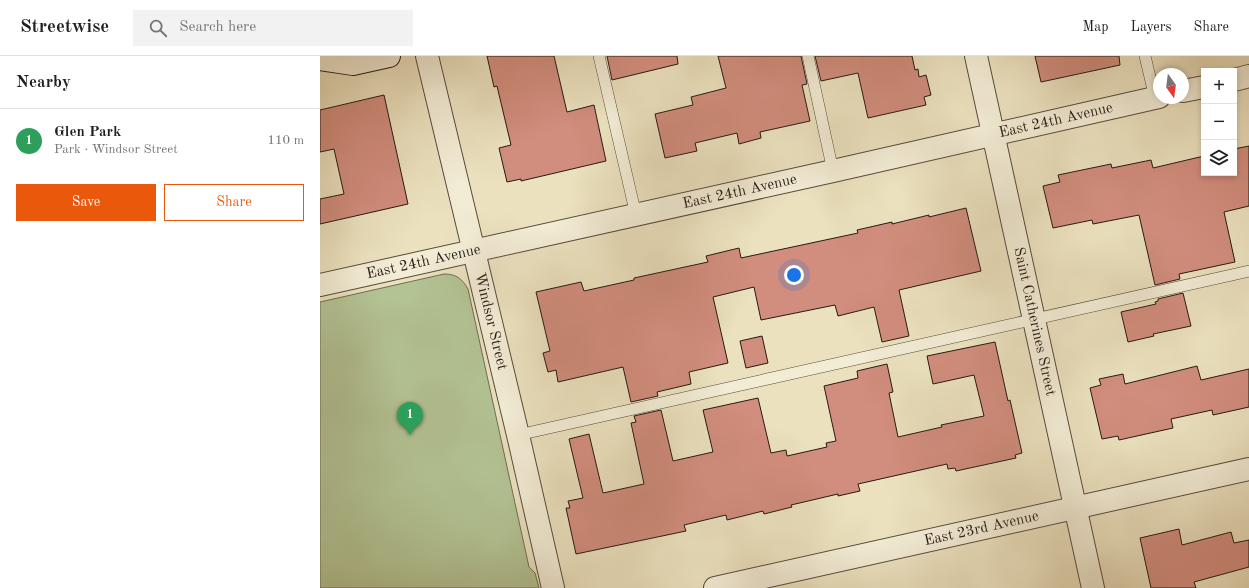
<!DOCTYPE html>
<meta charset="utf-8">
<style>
body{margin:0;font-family:"Old Standard TT",serif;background:#f2f2f2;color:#202124}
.controls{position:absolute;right:12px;top:12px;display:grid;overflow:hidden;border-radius:0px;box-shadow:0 2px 6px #0003}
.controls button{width:36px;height:36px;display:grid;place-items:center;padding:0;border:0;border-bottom:1px solid #e0e0e0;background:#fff;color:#202124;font:20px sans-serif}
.compass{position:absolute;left:833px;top:12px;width:36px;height:36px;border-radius:50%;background:#fff;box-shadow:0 2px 6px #0003;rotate:166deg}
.you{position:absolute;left:474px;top:219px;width:14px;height:14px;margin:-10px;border:3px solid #fff;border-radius:50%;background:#1a73e8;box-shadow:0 0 0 6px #1a73e833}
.badge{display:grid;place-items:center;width:26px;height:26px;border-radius:50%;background:#ea580c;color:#fff;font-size:13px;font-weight:700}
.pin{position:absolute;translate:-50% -33px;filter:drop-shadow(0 1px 2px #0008)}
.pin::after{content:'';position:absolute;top:21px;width:14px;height:12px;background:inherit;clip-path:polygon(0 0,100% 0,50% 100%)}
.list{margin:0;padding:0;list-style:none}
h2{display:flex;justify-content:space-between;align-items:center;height:52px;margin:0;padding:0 16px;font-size:17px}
h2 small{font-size:13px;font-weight:400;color:#757577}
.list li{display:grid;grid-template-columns:26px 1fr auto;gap:12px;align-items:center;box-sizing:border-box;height:64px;padding:0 16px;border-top:1px solid #e0e0e0}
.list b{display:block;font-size:15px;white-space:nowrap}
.list p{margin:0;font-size:13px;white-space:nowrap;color:#757577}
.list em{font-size:13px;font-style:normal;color:#757577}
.actions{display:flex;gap:8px;padding:12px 16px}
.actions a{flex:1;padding:9px 0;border:1px solid #ea580c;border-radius:0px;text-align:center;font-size:14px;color:#ea580c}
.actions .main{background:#ea580c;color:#fff}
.icon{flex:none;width:22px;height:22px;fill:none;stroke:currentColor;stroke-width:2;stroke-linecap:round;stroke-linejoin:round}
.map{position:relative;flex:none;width:929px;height:532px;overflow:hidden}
header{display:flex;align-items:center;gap:24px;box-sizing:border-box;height:56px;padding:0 20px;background:#fff;border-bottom:1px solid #e0e0e0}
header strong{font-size:19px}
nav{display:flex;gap:22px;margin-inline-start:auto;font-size:14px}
.search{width:280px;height:36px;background:#f2f2f2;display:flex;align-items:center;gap:10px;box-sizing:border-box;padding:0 14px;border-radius:0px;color:#757577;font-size:15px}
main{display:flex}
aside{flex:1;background:#fff}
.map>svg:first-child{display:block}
.green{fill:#b3c394;stroke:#6c6e54}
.building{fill:#d18d7d;stroke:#261913}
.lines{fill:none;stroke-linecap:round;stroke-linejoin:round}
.lane-casing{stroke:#574b3e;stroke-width:12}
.street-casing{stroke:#574b3e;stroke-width:24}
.secondary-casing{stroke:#261913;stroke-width:24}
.lane{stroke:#f2ecd5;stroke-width:11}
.street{stroke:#f2ecd5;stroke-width:22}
.secondary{stroke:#f2ecd5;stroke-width:22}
.labels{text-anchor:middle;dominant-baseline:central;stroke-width:4;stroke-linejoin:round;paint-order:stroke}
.street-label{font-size:15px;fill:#261913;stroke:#f2ecd5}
</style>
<header>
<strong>Streetwise</strong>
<div class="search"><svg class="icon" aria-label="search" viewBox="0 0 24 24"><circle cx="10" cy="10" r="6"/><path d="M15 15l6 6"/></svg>Search here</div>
<nav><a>Map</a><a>Layers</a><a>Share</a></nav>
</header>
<main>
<aside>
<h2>Nearby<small></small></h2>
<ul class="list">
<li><span class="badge" style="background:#2e9e5b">1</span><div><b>Glen Park</b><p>Park · Windsor Street</p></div><em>110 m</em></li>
</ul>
<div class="actions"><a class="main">Save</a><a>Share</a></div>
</aside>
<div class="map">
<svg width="929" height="532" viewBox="0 0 929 532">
<rect width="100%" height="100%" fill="#ebe1be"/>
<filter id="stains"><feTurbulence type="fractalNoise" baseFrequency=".005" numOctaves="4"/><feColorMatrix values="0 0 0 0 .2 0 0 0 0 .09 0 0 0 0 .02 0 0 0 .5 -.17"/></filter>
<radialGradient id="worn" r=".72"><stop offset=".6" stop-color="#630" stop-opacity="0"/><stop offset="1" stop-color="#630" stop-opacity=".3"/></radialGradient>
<path class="green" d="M 124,218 C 137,218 142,223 148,233 L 209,511 L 215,517 L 219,532 L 0,532 L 0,246 Z"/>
<g class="building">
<polygon points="167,0 234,0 247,56 274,49 286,105 201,125 201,123 187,126 179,92 191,89 177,30 174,31"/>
<polygon points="287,0 357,0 358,8 292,24"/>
<polygon points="398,0 481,0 487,28 482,29 490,65 440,76 441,82 419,88 417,77 375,87 377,95 345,102 335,58 373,49 371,41 406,32"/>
<polygon points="495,0 592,0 595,14 598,13 599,21 606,19 611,39 604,41 606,49 548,62 538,17 501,25"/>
<polygon points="715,0 799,0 800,9 721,26"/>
<polygon points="64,39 88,148 0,168 0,143 24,138 14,93 0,96 0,54"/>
<polygon points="929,90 929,150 904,156 915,206 859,218 860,223 835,229 819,159 773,168 772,164 733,172 723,130 740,126 738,119 791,108 792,112 831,104 833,112 884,100 884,117 914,117 914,93"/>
<polygon points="646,152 661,215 579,234 589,280 562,286 554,251 518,260 515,249 441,264 434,231 393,241 408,307 369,316 371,328 337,336 338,340 311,346 303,311 238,326 236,314 228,316 223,297 230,295 216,236 261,226 264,235 314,224 314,222 388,206 386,200 419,192 421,202 538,177 537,174 572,166 572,168 609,159 609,161"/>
<polygon points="863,237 871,270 833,278 834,280 808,286 801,256 836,248 835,246 838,245 838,243"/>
<polygon points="442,280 448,307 426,312 420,285"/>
<polygon points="675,286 688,345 690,344 702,397 695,399 696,402 636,415 635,412 628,413 627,408 538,428 540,435 518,440 518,438 471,449 472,451 444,458 443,455 407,464 406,459 364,469 366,475 256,498 246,452 250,452 248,445 263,442 249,383 269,378 283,437 324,428 311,367 316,366 314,360 341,354 353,405 393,396 383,354 438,342 451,397 466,394 467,400 507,391 506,387 516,385 504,330 538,322 537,315 567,308 573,336 569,337 578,381 622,371 621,369 664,360 654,319 613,328 607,300"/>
<polygon points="877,310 881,324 929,313 929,351 893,359 892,354 851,363 853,372 799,384 798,380 782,383 770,332 781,329 779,323 803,318 805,328"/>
<polygon points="859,473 862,489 911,476 914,487 929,484 929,511 874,526 876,532 831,532 820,482"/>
</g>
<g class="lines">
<defs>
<g id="lane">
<polyline points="279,0 316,159"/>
<polyline points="488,0 513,115"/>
<polyline points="825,0 835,42"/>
<polyline points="198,379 929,215"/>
</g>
<g id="street">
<path id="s1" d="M 107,0 L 198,379 L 233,532"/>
<path id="s2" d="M 656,0 L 773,532"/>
<polyline points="914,24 929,20"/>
<polyline points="863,35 884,31"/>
<path id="s3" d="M 0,229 L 513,115 L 839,41"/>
<path id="s4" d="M 395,532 L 929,413"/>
</g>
<polyline id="secondary" points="0,3 33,8 69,0"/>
</defs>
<use href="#lane" class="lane-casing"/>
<use href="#street" class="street-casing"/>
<use href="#secondary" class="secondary-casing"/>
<use href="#lane" class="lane"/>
<use href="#street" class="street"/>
<use href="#secondary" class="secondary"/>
</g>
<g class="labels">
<g class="street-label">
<text stroke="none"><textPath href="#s3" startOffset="754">East 24th Avenue</textPath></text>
<text stroke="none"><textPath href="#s3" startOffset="430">East 24th Avenue</textPath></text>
<text stroke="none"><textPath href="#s3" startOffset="106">East 24th Avenue</textPath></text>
<text stroke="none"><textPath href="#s1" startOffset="273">Windsor Street</textPath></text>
<text stroke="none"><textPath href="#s2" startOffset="272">Saint Catherines Street</textPath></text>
<text stroke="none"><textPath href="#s4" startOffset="273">East 23rd Avenue</textPath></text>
</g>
</g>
<rect width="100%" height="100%" filter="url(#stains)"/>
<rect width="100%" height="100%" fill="url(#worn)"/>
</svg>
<div class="controls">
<button>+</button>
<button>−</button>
<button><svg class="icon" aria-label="layers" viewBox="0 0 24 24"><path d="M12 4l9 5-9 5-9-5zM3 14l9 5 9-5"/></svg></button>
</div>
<svg class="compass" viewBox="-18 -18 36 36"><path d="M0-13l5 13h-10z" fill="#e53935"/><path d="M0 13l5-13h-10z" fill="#757577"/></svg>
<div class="you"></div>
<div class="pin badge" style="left:90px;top:379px;background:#2e9e5b">1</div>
</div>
</main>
